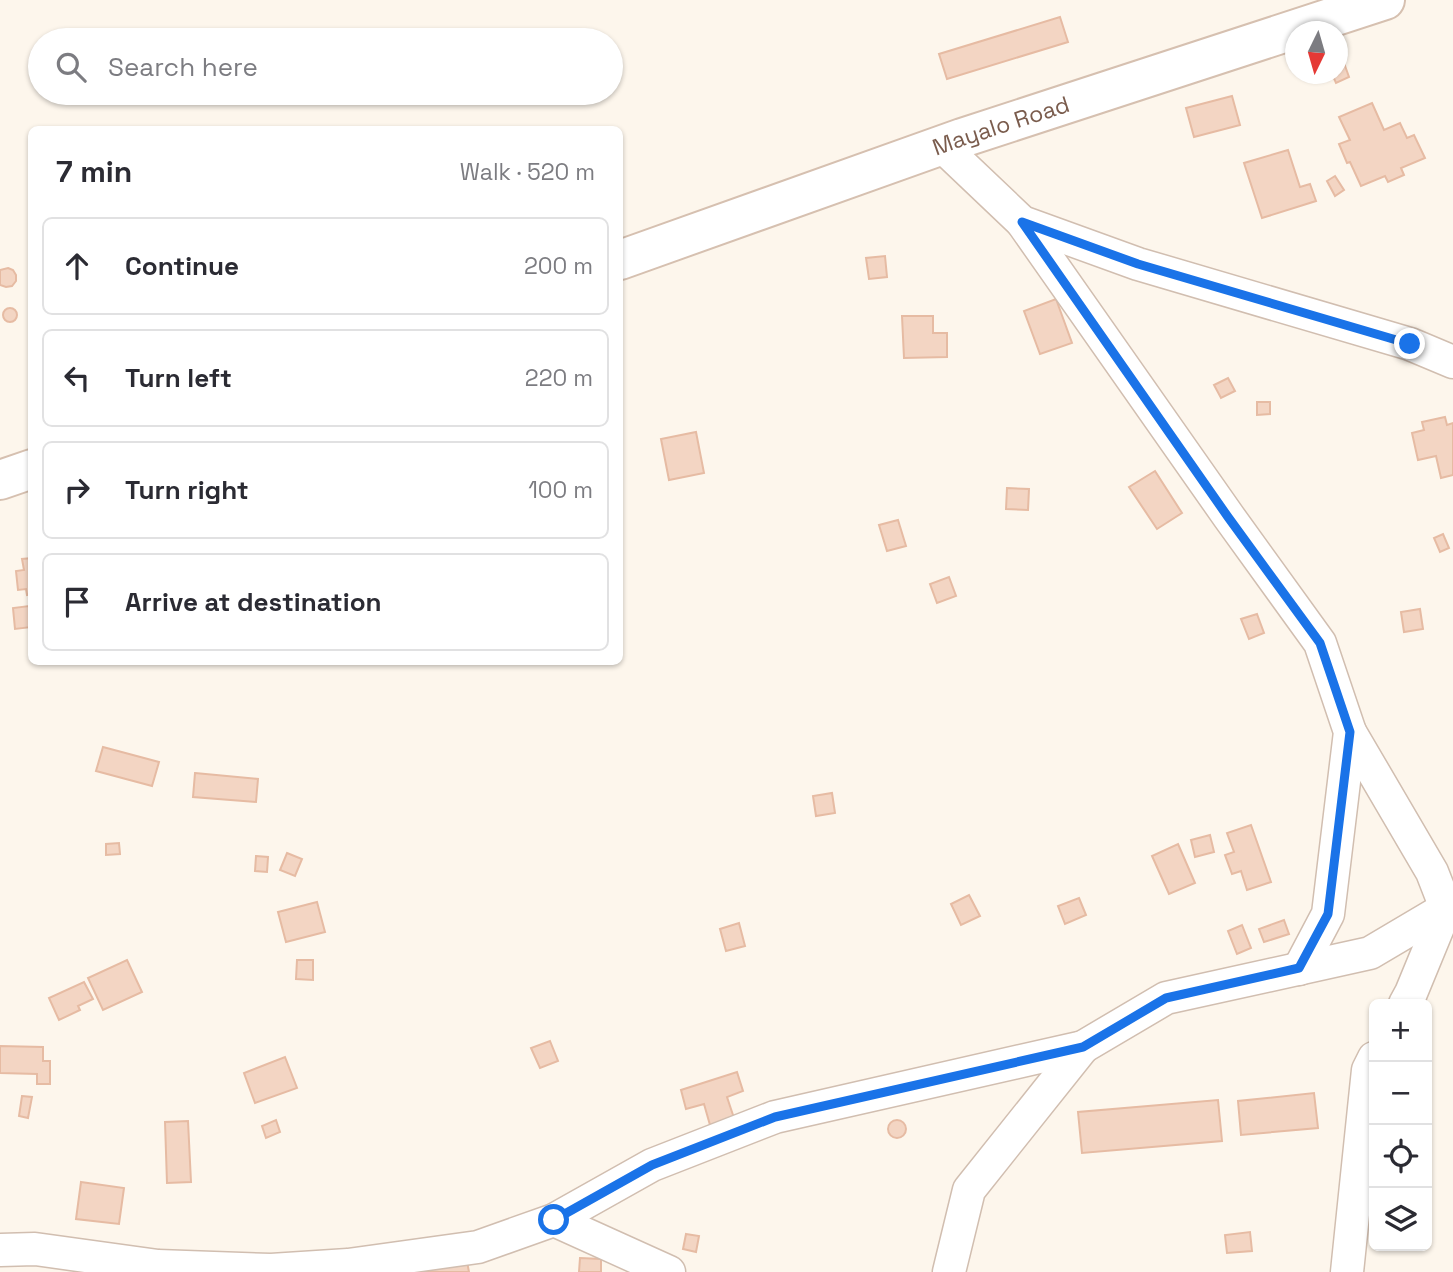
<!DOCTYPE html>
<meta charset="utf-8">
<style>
body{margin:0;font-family:"Space Grotesk",sans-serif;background:#f7f7f7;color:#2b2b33}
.controls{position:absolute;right:21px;bottom:21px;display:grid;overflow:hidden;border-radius:10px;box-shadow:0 2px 5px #0004}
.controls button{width:63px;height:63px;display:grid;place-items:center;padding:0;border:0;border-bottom:2px solid #e1e1e2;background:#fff;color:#2b2b33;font:35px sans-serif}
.compass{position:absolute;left:1285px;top:21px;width:63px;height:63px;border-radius:50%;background:#fff;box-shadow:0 2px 5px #0004;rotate:185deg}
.stop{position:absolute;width:21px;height:21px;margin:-16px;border:5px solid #1a73e8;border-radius:50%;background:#fff}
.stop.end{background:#1a73e8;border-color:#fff;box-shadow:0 2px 7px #0008}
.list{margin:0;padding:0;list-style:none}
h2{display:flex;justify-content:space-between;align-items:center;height:91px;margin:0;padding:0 28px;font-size:30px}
h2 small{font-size:23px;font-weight:400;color:#7c7c81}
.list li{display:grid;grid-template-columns:46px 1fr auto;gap:21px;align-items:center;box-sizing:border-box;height:98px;margin:0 14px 14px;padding:0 14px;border:2px solid #e1e1e2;border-radius:10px}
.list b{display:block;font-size:26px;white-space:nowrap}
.list em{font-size:23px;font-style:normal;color:#7c7c81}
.icon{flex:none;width:38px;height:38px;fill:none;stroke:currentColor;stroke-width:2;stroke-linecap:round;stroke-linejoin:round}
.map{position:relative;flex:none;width:1453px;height:1272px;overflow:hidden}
.search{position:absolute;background:#fff;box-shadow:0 2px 5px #0004;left:28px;top:28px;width:595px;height:77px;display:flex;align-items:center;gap:18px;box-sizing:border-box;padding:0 24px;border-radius:38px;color:#7c7c81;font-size:26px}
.panel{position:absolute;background:#fff;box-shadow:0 2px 5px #0004;left:28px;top:126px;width:595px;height:539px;border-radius:10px}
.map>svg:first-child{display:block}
.building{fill:#f3d5c3;stroke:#e6bba3;stroke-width:2}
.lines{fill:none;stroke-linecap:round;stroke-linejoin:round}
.street-casing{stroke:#d1beb0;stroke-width:35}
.secondary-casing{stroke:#d6c0b0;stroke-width:42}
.street{stroke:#fff;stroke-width:32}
.secondary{stroke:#fff;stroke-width:38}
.route{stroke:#1a73e8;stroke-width:9}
.labels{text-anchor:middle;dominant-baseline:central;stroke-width:5;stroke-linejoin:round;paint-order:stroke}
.street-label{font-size:23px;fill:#7a5c4d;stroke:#fffaf3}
</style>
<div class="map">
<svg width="1453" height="1272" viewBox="0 0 1453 1272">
<rect width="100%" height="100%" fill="#fdf6ec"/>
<g class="building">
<polygon points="1060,17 1068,42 947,79 939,54"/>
<polygon points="1344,63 1349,77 1336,83 1332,74 1338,74 1338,66"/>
<polygon points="1232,96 1240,125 1194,137 1186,108"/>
<polygon points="1372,103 1384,130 1400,123 1407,138 1414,135 1425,158 1401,168 1404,175 1388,182 1385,176 1361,186 1350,162 1347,163 1339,144 1350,140 1339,117"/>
<polygon points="1288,150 1300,187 1310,184 1316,201 1262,218 1244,163"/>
<polygon points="1335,176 1344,190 1335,196 1327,181"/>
<polygon points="885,256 887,277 869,279 866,258"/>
<polygon points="8,268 13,270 16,275 16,281 12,286 6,287 0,285 0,270"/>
<polygon points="1056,299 1072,343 1040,354 1024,311"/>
<circle cx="10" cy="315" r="7"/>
<polygon points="902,316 933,316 933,333 947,333 947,357 904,358"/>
<polygon points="1228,378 1235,391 1221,398 1214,385"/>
<polygon points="1257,402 1270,402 1270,414 1257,415"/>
<polygon points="1445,417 1447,425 1453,423 1453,475 1441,478 1436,456 1418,460 1412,433 1424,430 1422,422"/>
<polygon points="696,432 704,473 669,480 661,439"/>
<polygon points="1155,471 1182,513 1157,529 1129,487"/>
<polygon points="1007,488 1029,489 1028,510 1006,509"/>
<polygon points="898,520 906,546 887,551 879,525"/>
<polygon points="1443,534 1449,548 1440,552 1434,538"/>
<polygon points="32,558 32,594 27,595 26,589 18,590 16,571 24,570 22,559"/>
<polygon points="949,577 956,596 937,603 930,584"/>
<polygon points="29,606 32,627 15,629 13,608"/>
<polygon points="1420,609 1423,629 1404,632 1401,612"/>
<polygon points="1257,614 1264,633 1249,639 1241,619"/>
<polygon points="103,747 159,762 152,786 96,771"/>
<polygon points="195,773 258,779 256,802 193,797"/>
<polygon points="832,793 835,813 816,816 813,796"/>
<polygon points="1251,825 1271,882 1247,890 1241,871 1232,874 1225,855 1234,852 1227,833"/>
<polygon points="1210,835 1214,852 1195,857 1191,840"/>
<polygon points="119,843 120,854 106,855 106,844"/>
<polygon points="1178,844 1195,883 1169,894 1152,856"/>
<polygon points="287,853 302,859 295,876 280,870"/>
<polygon points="256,856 268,857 267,872 255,871"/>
<polygon points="969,895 980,916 961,925 951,904"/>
<polygon points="1079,898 1086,915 1065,924 1058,906"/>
<polygon points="317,902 325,932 286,942 278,912"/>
<polygon points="1284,920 1289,934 1264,942 1259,929"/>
<polygon points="739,923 745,946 726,951 720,929"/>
<polygon points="1242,925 1251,948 1237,954 1228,931"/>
<polygon points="127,960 142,992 103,1010 88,978"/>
<polygon points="297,960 313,960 313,980 296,979"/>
<polygon points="84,982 93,999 78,1006 80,1010 59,1020 49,998"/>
<polygon points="550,1041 558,1061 540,1068 531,1048"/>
<polygon points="0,1046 43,1047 43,1061 50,1061 50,1084 37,1084 37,1074 0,1073"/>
<polygon points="285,1057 297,1088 255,1103 244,1073"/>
<polygon points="737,1072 743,1091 727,1097 734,1118 710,1125 704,1104 686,1109 681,1090"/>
<polygon points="1314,1093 1318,1128 1241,1135 1238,1101"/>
<polygon points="22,1096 32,1097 28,1118 19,1116"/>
<polygon points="1218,1100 1222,1141 1082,1153 1078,1112"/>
<polygon points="276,1120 280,1132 266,1138 262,1126"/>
<circle cx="897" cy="1129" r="9"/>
<polygon points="188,1121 191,1182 167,1183 165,1122"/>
<polygon points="81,1182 124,1188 119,1224 76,1219"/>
<polygon points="1250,1232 1252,1251 1227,1253 1225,1235"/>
<polygon points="686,1234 699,1236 696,1252 683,1249"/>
<polygon points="465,1251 469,1272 424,1272 422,1257"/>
<polygon points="580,1258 601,1259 601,1272 579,1272"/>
</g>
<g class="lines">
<defs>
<g id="street">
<polyline points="941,145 1022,222 1138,264 1410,344 1453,362"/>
<polyline points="1022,222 1229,517 1320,643 1350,732 1328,914 1299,969"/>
<polyline points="1350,732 1432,872 1446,908 1411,993 1405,1004"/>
<polyline points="554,1220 669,1272"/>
<polyline points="0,1250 35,1249 158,1266 271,1270 348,1265 478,1247 554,1220 652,1165 775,1117 1083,1047 1166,998 1370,953 1446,908 1453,906"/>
<polyline points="949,1272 969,1190 1083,1047"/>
<polyline points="1347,1272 1368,1070 1374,1058"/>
</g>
<g id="secondary">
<path id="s1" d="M 620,260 L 962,138 L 1385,0"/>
<polyline points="0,480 32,469"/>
</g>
</defs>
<use href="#street" class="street-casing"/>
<use href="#secondary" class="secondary-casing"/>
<use href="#street" class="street"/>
<use href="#secondary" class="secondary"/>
</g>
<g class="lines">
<polyline class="route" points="554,1220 652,1165 775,1117 1083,1047 1166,998 1299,968 1328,914 1350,732 1320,643 1228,517 1022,222 1138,264 1410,344"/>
</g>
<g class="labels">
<g class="street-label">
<text stroke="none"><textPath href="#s1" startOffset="404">Mayalo Road</textPath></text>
</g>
</g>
</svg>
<div class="controls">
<button>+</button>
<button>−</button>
<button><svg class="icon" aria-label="locate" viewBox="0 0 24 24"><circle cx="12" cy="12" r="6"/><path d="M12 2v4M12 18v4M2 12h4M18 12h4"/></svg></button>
<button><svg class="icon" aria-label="layers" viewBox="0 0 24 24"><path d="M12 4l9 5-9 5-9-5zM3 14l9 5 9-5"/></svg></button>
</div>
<svg class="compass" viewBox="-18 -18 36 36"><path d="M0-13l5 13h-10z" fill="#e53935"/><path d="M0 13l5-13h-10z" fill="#7c7c81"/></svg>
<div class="stop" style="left:554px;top:1220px"></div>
<div class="stop end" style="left:1410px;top:344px"></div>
<div class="search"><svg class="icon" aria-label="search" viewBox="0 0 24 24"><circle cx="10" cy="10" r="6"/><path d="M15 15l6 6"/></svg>Search here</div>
<section class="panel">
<h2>7 min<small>Walk · 520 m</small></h2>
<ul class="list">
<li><svg class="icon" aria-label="ahead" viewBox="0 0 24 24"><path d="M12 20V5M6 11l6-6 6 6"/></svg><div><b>Continue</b></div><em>200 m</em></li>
<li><svg class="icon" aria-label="left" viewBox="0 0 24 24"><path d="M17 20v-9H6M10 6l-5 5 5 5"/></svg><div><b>Turn left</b></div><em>220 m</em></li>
<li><svg class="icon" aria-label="right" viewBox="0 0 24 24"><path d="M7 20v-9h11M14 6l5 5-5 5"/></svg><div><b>Turn right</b></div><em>100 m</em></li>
<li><svg class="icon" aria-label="arrive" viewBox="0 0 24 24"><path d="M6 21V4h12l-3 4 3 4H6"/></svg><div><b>Arrive at destination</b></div></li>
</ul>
</section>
</div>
